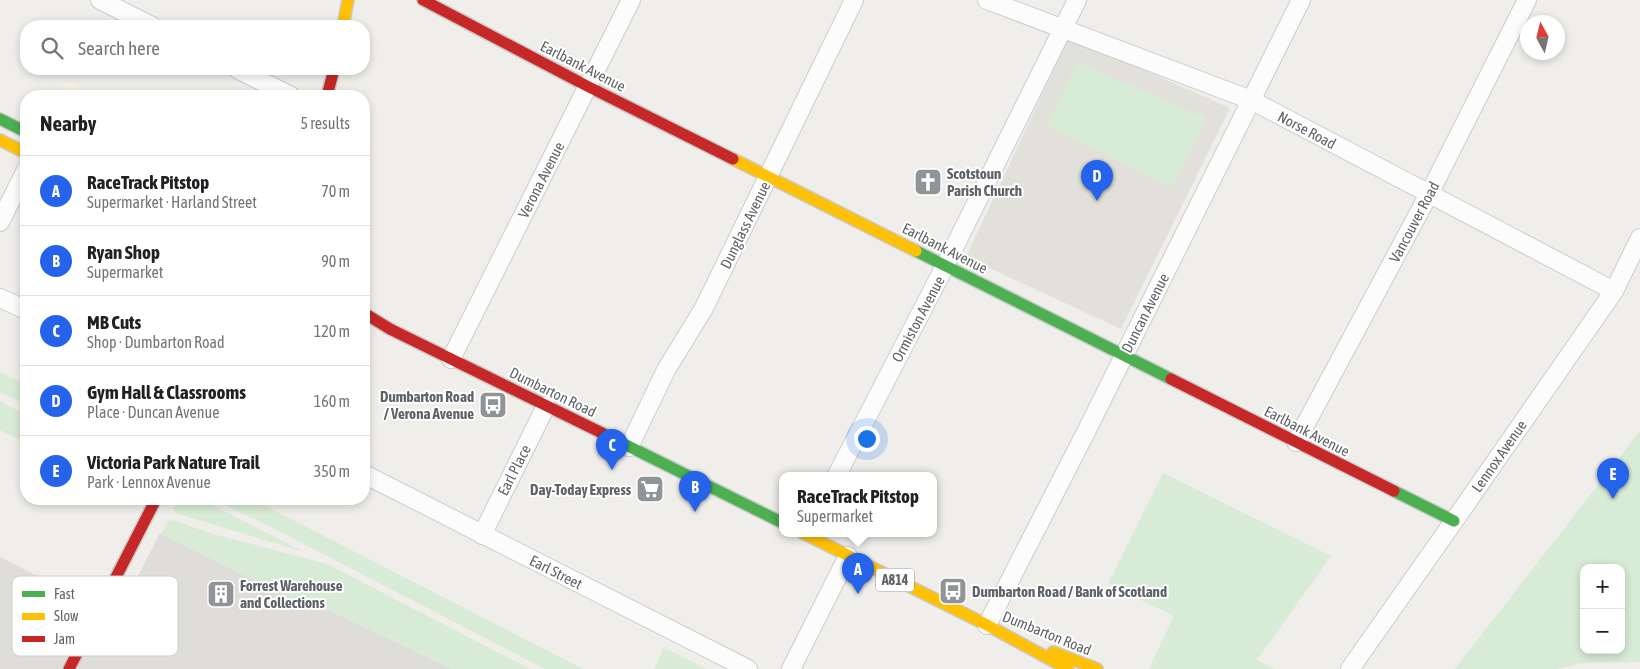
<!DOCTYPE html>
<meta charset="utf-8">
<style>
body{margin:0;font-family:"Asap Condensed",sans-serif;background:#f6f6f6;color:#202124}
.controls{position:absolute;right:15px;bottom:15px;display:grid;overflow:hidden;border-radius:10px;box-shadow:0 2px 8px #0003}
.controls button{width:45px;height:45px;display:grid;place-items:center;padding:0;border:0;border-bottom:1px solid #e0e0e0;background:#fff;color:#202124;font:25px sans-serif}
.compass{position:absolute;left:1520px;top:15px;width:45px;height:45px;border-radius:50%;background:#fff;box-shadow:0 2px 8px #0003;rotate:352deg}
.you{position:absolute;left:866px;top:438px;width:18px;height:18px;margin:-12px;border:4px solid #fff;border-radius:50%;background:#1a73e8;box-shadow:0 0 0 8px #1a73e833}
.badge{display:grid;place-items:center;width:32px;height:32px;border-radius:50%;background:#2563eb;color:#fff;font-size:16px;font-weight:700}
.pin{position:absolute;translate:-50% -41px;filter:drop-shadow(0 1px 2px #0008)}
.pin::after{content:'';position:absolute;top:26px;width:18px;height:15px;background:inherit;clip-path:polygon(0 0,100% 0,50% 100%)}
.popup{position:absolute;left:779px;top:472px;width:158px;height:65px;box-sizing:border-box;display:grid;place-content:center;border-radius:10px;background:#fff;filter:drop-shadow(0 1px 4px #0005);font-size:16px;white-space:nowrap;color:#757577}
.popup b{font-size:19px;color:#202124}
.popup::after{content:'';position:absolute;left:50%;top:100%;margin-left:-10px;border:10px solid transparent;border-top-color:#fff}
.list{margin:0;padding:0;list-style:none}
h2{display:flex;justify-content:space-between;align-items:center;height:65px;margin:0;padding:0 20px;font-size:21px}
h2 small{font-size:16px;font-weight:400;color:#757577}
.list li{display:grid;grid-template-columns:32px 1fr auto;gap:15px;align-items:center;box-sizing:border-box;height:70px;padding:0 20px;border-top:1px solid #e0e0e0}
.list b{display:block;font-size:19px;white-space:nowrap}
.list p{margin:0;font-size:16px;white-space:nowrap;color:#757577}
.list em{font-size:16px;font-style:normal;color:#757577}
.icon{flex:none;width:28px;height:28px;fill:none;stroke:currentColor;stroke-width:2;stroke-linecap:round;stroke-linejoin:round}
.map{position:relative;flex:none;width:1640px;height:669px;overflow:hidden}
.search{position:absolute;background:#fff;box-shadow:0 2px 8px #0003;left:20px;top:20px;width:350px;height:55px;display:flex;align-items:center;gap:12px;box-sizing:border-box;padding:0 18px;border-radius:20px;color:#757577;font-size:19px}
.panel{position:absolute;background:#fff;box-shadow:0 2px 8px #0003;left:20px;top:90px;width:350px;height:415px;border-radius:20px}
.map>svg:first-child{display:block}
.commercial{fill:#f7f3e4}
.industrial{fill:#dfddda}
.education{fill:#e2e0da}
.green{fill:#d8ebd6;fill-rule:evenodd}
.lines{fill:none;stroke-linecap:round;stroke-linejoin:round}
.street-casing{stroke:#cbcccc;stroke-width:20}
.fast-casing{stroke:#cacacb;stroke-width:14}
.slow-casing{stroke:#cacacb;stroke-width:14}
.jam-casing{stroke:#cacacb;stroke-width:14}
.street{stroke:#fdfcfc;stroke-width:18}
.fast{stroke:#4caf50;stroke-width:11}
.slow{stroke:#ffc107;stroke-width:11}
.jam{stroke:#c62828;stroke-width:11}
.labels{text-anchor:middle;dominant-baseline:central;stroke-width:4;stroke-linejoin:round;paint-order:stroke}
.shield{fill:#fff;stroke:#8f9295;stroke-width:1}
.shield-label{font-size:14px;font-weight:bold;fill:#5f6368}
.street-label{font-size:15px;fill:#5f6368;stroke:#fff}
.poi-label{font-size:15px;font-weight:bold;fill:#5f6368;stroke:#fff;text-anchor:start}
.key{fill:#fff;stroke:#cfd0d2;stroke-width:1}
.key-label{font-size:14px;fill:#5f6368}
</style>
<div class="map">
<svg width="1640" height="669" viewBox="0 0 1640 669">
<rect width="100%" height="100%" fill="#efeeea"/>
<polygon class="commercial" points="65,81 89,93 96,96 58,96"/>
<polygon class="industrial" points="160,533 311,609 324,608 453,669 0,669 0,557 84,599 116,619"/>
<polygon class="education" points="1069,37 1230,108 1121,329 966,257"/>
<g class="green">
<polygon points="1078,61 1109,76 1206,118 1172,187 1047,125"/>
<polygon points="0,372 26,385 26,405 0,392"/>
<polygon points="0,401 26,415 26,443 0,430"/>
<path d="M 1640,431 L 1640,662 L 1583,663 L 1557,669 L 1455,669 ZM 1584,568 L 1621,568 L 1621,650 L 1584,650 Z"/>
<polygon points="1163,473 1331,556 1257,660 1274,669 1149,669 1174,616 1108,584"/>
<polygon points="180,499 200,499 304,552 175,513 173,509"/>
<polygon points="212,499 252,499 583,669 545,669 273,528"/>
<polygon points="173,520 213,534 327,564 530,669 453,669 324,608 311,609 161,534 168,521"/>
<polygon points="664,648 706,669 654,669"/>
</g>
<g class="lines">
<defs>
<g id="street">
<polyline points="100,0 152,26"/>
<polyline points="987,0 1251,100 1614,291"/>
<polyline points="237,69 291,96"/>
<polyline points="0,222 26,170"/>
<polyline points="0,298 26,310"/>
<polyline points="451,359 631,0"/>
<polyline points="1296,442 1429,194 1527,0"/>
<polyline points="629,447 666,370 704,308 854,0"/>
<polyline points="364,474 748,669"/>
<polyline points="837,475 945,266 1077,0"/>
<polyline points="482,535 546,406"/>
<polyline points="987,625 1086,432 1301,0"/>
<polyline points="791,669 848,556"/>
<polyline points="1350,669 1454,521 1614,291 1640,238"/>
</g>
<g id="fast">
<polyline points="0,119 26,132"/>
<polyline points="916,251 1171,379"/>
<polyline points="602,433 783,523"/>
<polyline points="1394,491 1454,521"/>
</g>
<g id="slow">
<polyline points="343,26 348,0"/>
<polyline points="0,140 26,153"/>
<polyline points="733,159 916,251"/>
<polyline points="803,533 987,625 1068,669"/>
<polyline points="1053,652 1097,669"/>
</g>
<g id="jam">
<polyline points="423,0 587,86 733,159"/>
<polyline points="327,96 334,69"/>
<polyline points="364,313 390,329 602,433"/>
<polyline points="1171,379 1394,491"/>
<polyline points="69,669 156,499"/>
</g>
</defs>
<use href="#street" class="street-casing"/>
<use href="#fast" class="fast-casing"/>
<use href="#slow" class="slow-casing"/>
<use href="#jam" class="jam-casing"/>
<use href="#street" class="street"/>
<use href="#fast" class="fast"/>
<use href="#slow" class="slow"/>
<use href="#jam" class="jam"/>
</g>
<defs>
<symbol id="church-square" viewBox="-11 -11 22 22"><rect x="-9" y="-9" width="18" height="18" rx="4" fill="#919496" stroke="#fff"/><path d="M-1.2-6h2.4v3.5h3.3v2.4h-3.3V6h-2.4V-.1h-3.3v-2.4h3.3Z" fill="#fff"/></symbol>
<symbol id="bus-square" viewBox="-11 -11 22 22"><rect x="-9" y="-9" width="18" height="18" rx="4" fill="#919496" stroke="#fff"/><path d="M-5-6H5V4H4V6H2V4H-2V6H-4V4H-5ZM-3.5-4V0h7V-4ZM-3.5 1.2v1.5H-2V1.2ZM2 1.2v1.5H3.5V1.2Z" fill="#fff"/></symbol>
<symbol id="supermarket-square" viewBox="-11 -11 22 22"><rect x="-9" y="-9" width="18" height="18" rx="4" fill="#919496" stroke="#fff"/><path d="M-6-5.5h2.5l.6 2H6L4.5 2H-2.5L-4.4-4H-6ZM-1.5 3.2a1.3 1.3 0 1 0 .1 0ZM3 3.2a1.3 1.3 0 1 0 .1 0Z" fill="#fff"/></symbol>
<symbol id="building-square" viewBox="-11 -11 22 22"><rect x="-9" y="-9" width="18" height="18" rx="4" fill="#919496" stroke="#fff"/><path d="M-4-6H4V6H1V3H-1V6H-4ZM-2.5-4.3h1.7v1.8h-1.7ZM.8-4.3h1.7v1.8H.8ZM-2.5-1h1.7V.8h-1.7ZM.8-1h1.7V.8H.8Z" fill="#fff"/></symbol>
</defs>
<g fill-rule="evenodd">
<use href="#church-square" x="912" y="166" width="32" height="32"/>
<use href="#bus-square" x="477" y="389" width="32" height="32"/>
<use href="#supermarket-square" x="634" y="473" width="32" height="32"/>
<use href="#bus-square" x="937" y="575" width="32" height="32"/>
<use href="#building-square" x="205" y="578" width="32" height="32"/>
</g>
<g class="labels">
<rect class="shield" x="876" y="568.5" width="38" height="23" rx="4"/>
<g class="shield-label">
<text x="895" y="580">A814</text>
</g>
<g class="street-label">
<text transform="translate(583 66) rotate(27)">Earlbank Avenue</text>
<text transform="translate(1307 130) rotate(28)">Norse Road</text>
<text transform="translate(541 180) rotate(-63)">Verona Avenue</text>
<text transform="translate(1414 222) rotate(-62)">Vancouver Road</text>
<text transform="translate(745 225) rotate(-64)">Dunglass Avenue</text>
<text transform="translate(945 248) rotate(27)">Earlbank Avenue</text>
<text transform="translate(1145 313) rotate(-63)">Duncan Avenue</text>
<text transform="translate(918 319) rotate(-62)">Ormiston Avenue</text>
<text transform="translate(553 392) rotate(26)">Dumbarton Road</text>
<text transform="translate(1307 431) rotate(27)">Earlbank Avenue</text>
<text transform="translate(1499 456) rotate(-55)">Lennox Avenue</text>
<text transform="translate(514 470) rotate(-63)">Earl Place</text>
<text transform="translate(556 572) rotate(27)">Earl Street</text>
<text transform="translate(1047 633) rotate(22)">Dumbarton Road</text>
</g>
<g class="poi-label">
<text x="947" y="173">Scotstoun<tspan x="947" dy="17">Parish Church</tspan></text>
<text x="474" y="396" text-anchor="end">Dumbarton Road<tspan x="474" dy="17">/ Verona Avenue</tspan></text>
<text x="631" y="489" text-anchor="end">Day-Today Express</text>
<text x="240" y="585">Forrest Warehouse<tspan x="240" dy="17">and Collections</tspan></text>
<text x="972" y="591">Dumbarton Road / Bank of Scotland</text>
</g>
</g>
<rect x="12" y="576" width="166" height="80" rx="8" class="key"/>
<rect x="22" y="591" width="23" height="6" fill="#4caf50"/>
<rect x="22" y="613" width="23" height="7" fill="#ffc107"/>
<rect x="22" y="636" width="23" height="6" fill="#c62828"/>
<g class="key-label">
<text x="54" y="599">Fast</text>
<text x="54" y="621">Slow</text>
<text x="54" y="644">Jam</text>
</g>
</svg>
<div class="controls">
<button>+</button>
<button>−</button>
</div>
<svg class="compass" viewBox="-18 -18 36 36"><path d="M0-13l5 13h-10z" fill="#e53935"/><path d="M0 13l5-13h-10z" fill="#757577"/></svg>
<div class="you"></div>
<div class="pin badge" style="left:858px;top:594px">A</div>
<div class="popup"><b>RaceTrack Pitstop</b>Supermarket</div>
<div class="pin badge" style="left:695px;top:512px">B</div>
<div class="pin badge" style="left:612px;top:470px">C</div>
<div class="pin badge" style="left:1097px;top:201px">D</div>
<div class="pin badge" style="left:1613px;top:499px">E</div>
<div class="search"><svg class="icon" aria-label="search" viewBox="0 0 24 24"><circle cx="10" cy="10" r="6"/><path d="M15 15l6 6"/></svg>Search here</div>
<section class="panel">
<h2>Nearby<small>5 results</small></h2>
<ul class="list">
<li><span class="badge">A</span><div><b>RaceTrack Pitstop</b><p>Supermarket · Harland Street</p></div><em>70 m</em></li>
<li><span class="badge">B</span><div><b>Ryan Shop</b><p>Supermarket</p></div><em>90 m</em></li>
<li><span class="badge">C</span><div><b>MB Cuts</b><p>Shop · Dumbarton Road</p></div><em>120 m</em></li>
<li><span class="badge">D</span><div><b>Gym Hall &amp; Classrooms</b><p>Place · Duncan Avenue</p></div><em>160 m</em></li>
<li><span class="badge">E</span><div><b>Victoria Park Nature Trail</b><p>Park · Lennox Avenue</p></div><em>350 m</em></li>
</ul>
</section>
</div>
